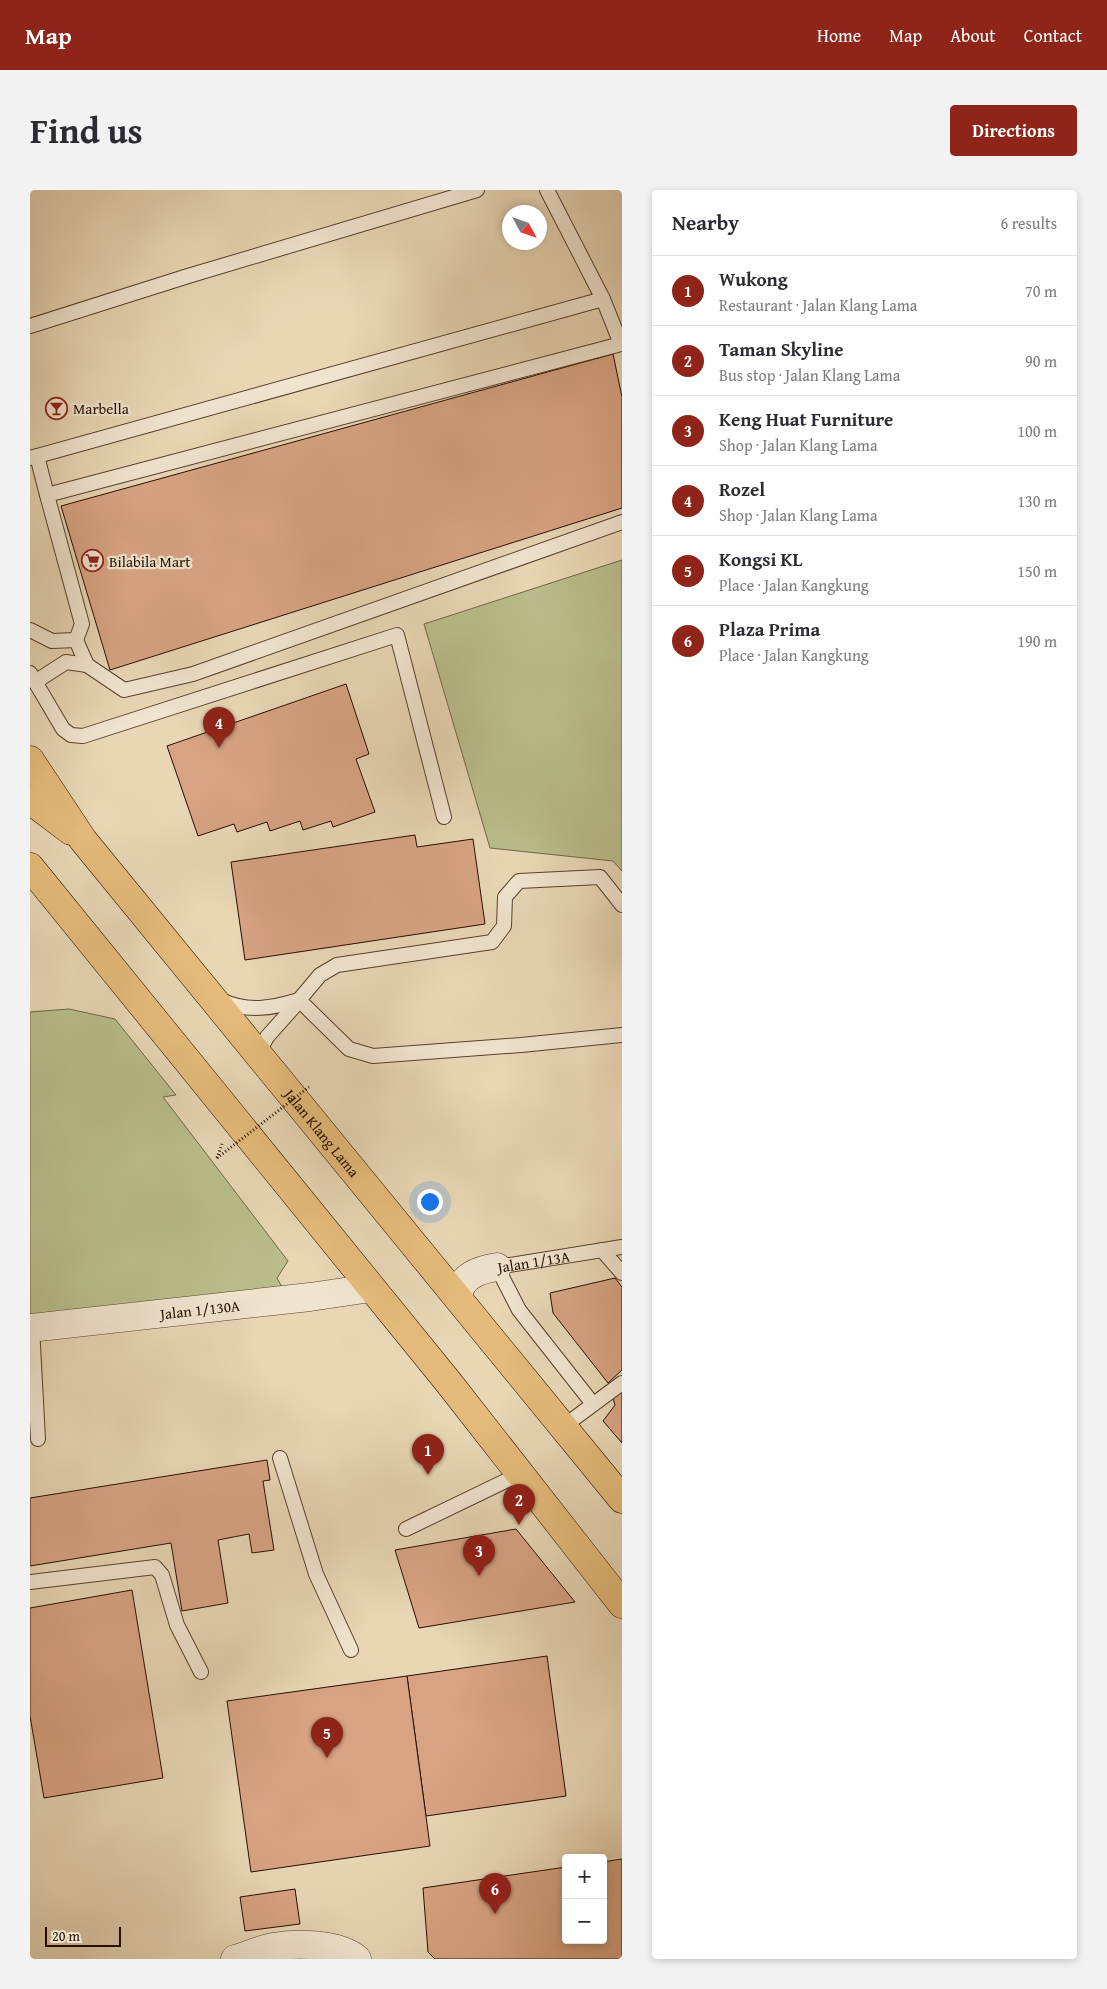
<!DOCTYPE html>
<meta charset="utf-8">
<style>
body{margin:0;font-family:"Gentium Book Plus",serif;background:#f2f2f3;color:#2b2b33}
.controls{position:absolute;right:15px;bottom:15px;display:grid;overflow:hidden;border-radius:5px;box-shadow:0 2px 8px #0003}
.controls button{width:45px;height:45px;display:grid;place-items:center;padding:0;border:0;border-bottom:1px solid #e1e1e2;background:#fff;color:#2b2b33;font:25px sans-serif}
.compass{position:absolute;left:472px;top:15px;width:45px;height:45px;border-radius:50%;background:#fff;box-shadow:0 2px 8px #0003;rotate:130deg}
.scale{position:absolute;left:15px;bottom:12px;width:76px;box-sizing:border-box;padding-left:5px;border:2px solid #280e00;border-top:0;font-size:14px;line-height:18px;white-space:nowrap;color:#280e00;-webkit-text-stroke:4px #f0e4cf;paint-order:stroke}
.you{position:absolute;left:399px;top:1011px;width:18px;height:18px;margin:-12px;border:4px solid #fff;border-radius:50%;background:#1a73e8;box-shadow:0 0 0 8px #1a73e833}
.badge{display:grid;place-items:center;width:32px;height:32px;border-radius:50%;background:#8f2418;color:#fff;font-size:16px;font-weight:700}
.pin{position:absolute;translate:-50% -41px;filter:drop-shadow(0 1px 2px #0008)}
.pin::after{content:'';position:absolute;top:26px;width:18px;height:15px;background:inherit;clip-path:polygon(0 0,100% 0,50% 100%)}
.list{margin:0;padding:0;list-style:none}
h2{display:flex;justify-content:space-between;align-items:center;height:65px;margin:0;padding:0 20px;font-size:21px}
h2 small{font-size:16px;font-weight:400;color:#7c7c81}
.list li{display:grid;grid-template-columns:32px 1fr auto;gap:15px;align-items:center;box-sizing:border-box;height:70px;padding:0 20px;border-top:1px solid #e1e1e2}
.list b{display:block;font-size:19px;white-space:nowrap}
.list p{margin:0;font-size:16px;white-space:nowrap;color:#7c7c81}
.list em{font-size:16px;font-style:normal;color:#7c7c81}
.map{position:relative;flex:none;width:592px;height:1769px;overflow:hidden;border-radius:5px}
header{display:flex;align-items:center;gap:30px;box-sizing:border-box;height:70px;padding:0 25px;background:#8f2418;color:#fff}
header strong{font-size:24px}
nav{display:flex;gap:28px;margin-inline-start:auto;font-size:18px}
.intro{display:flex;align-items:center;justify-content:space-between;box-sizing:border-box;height:120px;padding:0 30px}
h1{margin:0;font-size:35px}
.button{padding:12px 22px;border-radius:5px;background:#8f2418;color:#fff;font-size:18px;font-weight:700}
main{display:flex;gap:30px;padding:0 30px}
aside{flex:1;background:#fff;border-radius:5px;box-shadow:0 2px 8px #0003}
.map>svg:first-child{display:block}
.green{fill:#b9bd8b;stroke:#706646}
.building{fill:#d7a383;stroke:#280e00}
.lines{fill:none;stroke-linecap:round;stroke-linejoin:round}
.service-casing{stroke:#58402d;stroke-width:16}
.minor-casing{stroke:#58402d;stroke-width:29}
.primary-casing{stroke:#280e00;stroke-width:29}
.path{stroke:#280e00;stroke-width:3;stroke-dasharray:1 2.5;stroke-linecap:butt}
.service{stroke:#f0e4cf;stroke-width:14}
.minor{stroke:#f0e4cf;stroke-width:28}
.primary{stroke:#e4bb7a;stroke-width:28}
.path-bridge{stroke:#280e00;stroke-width:3;stroke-dasharray:1 2.5;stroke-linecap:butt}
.labels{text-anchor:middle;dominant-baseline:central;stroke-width:4.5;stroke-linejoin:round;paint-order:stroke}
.poi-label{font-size:15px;fill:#280e00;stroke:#f0e4cf;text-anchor:start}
.street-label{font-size:15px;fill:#280e00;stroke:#f0e4cf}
</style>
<header>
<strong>Map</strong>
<nav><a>Home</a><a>Map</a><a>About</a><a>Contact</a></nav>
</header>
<div class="intro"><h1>Find us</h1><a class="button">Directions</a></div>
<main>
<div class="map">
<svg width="592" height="1769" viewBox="0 0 592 1769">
<rect width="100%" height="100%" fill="#e8d6b5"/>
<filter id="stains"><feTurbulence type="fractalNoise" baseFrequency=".004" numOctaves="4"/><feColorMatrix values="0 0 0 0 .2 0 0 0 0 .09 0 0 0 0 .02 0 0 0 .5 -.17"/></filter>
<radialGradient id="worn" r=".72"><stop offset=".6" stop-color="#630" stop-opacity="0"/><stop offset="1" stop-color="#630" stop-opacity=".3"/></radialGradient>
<g class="green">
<polygon points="592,370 592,681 583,671 460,658 394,434"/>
<polygon points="39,819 85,829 146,905 133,907 258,1071 247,1088 252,1097 0,1128 0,822"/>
</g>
<g class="building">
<polygon points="583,164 592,207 592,318 80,480 31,316"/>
<polygon points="316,494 339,564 326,569 345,622 303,637 301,631 273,640 270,631 240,641 237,632 207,642 204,634 168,646 137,556"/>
<polygon points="385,645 387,657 443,649 455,734 215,770 201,672"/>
<polygon points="585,1088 592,1097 592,1180 578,1193 523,1123 520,1103"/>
<polygon points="592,1200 592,1253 573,1231 585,1215 581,1202"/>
<polygon points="237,1270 240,1290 233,1291 244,1360 222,1363 219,1344 188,1350 198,1413 152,1421 141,1353 0,1376 0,1308"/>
<polygon points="486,1339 545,1412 389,1438 365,1360"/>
<polygon points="102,1400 133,1588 14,1608 0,1526 0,1418"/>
<polygon points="517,1466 536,1606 396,1626 377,1486"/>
<polygon points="377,1486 400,1656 221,1682 197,1511"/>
<polygon points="592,1669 592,1769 405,1769 398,1762 393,1698 536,1677 536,1750 573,1750 573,1672"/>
<polygon points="265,1699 270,1734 215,1741 210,1707"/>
</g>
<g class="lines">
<defs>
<g id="service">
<polyline points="0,136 158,86 447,0"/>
<polyline points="7,266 17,305"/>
<polyline points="0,268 573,109"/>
<polyline points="0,440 22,451 46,450 52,434 17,305 591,154 573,109 517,0"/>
<polyline points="46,450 57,475"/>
<polyline points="0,483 33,539 41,545 53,546 367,445 414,627"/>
<polyline points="5,492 36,472 57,475 94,500 163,484 592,332"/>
<polyline points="592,715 570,687 489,691 475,707 474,736 462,752 307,775 290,785 269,810 319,859 343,866 491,855 592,845"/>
<path d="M 191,810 C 217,823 243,818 269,810"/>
<polyline points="231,867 228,863 237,847 269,811"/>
<polyline points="572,1060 592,1083"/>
<polyline points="2,1137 8,1249"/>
<path id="s1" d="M 563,1214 L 489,1120 L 467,1077 L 592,1057"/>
<polyline points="534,1236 592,1193"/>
<polyline points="250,1268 286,1384 321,1460"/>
<polyline points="376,1339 490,1284"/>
<polyline points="0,1392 125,1377 132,1385 147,1435 171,1482"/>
</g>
<g id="minor">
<path d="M 428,1106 C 431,1086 448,1080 467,1077"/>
<path id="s2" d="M 0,1138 L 280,1107 L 341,1098"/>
<path d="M 205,1769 C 218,1765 230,1760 243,1757 C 267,1753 308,1753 327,1769"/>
</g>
<g id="primary">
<path id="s3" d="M 0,570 L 53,650 L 592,1309"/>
<polyline points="0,610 41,641"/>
<polyline points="0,677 419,1193 592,1414"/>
</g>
</defs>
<use href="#service" class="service-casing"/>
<use href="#minor" class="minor-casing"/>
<use href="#primary" class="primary-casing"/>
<polyline class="path" points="187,968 192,954"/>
<use href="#service" class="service"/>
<use href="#minor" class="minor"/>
<use href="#primary" class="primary"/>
<polyline class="path-bridge" points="187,968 279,897"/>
</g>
<defs>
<symbol id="bar-ring" viewBox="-11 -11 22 22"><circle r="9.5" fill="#f0e4cf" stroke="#8f2418" stroke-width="1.5"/><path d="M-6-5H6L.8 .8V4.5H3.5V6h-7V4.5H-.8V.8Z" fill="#8f2418"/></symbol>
<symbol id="supermarket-ring" viewBox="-11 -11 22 22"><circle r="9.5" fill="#f0e4cf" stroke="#8f2418" stroke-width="1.5"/><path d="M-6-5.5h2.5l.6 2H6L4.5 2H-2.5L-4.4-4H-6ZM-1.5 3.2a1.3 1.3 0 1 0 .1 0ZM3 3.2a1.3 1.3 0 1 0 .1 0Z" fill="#8f2418"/></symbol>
</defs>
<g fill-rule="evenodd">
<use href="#bar-ring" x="14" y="206" width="25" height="25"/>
<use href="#supermarket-ring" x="50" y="358" width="25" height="25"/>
</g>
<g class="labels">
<g class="poi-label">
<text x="43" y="218">Marbella</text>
<text x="79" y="371">Bilabila Mart</text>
</g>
<g class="street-label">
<text stroke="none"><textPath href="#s3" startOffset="474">Jalan Klang Lama</textPath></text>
<text stroke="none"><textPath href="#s1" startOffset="205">Jalan 1/13A</textPath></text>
<text stroke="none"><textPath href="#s2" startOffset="171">Jalan 1/130A</textPath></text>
</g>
</g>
<rect width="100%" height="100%" filter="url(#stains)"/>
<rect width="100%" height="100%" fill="url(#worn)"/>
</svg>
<div class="controls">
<button>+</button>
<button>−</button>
</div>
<svg class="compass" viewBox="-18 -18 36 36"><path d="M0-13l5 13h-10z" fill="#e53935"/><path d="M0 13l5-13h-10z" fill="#7c7c81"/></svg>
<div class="scale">20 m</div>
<div class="you"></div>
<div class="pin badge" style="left:398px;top:1285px">1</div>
<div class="pin badge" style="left:489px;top:1335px">2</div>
<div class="pin badge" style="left:449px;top:1386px">3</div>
<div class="pin badge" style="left:189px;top:558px">4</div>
<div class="pin badge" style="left:297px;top:1568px">5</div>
<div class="pin badge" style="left:465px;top:1724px">6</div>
</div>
<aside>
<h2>Nearby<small>6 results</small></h2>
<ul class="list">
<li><span class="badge">1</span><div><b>Wukong</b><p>Restaurant · Jalan Klang Lama</p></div><em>70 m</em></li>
<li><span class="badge">2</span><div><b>Taman Skyline</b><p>Bus stop · Jalan Klang Lama</p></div><em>90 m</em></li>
<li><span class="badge">3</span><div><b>Keng Huat Furniture</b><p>Shop · Jalan Klang Lama</p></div><em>100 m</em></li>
<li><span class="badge">4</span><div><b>Rozel</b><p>Shop · Jalan Klang Lama</p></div><em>130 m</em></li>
<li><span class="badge">5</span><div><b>Kongsi KL</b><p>Place · Jalan Kangkung</p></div><em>150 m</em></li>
<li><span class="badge">6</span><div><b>Plaza Prima</b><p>Place · Jalan Kangkung</p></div><em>190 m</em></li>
</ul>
</aside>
</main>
